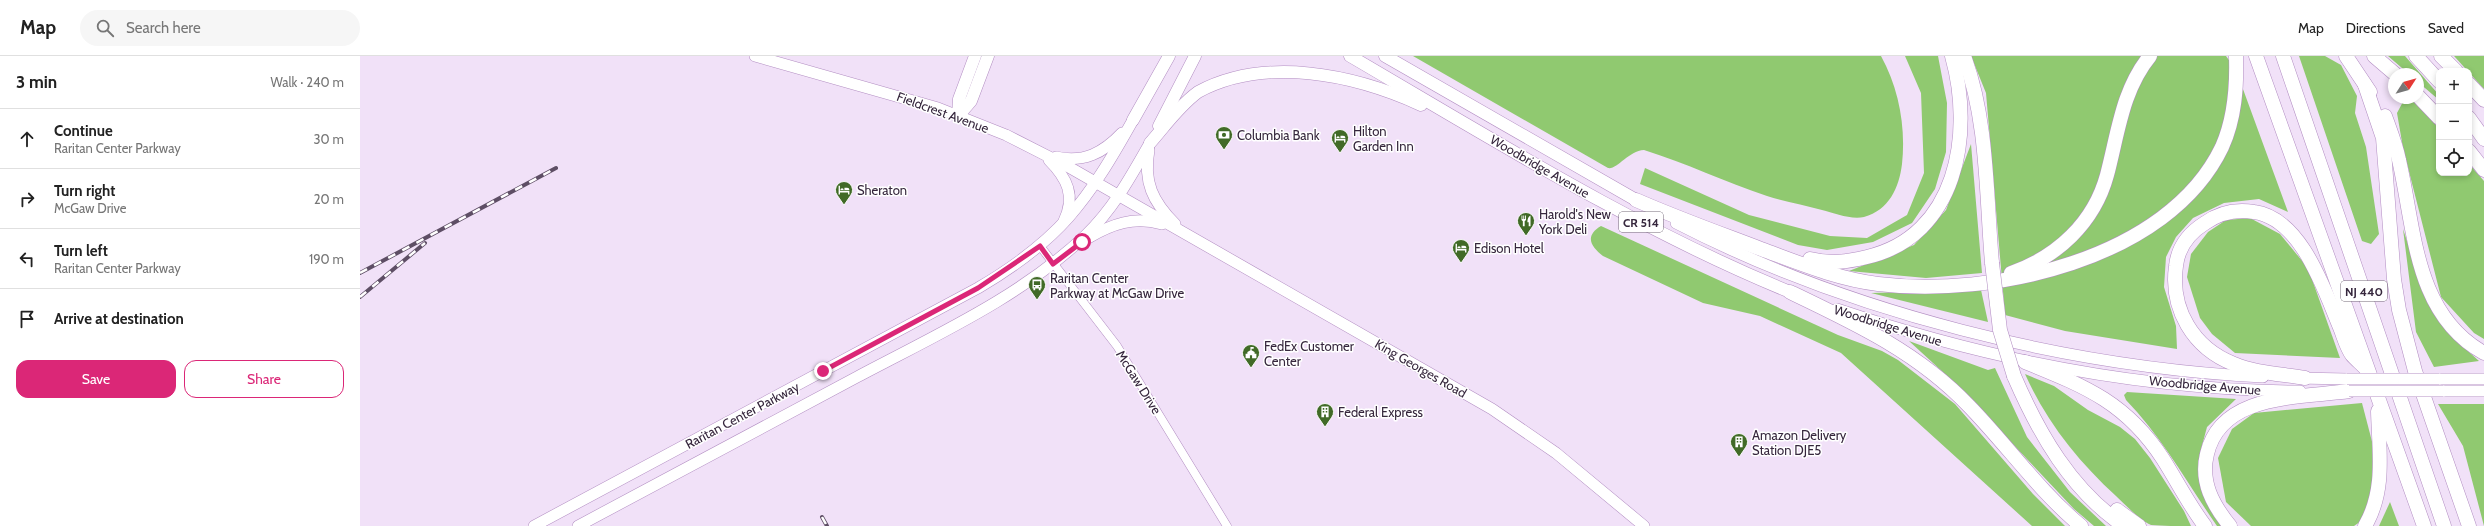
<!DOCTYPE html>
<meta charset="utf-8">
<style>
body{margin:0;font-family:Cabin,sans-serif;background:#f6f6f6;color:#222}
.controls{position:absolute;right:12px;top:12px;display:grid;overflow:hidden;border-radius:8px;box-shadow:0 2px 6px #0003}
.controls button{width:36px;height:36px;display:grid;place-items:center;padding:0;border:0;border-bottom:1px solid #e0e0e0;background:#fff;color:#222;font:20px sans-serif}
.compass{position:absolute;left:2028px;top:12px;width:36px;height:36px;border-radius:50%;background:#fff;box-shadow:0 2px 6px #0003;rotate:54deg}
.stop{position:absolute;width:12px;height:12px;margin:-9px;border:3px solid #db2777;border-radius:50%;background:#fff}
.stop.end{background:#db2777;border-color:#fff;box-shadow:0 1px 4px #0008}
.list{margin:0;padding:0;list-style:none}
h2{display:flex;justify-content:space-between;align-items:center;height:52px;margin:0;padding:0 16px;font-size:17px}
h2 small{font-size:13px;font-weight:400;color:#767676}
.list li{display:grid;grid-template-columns:26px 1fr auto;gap:12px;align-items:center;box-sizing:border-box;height:60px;padding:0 16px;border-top:1px solid #e0e0e0}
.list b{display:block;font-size:15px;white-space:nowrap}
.list p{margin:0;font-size:13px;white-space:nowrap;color:#767676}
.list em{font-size:13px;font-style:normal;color:#767676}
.actions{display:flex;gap:8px;padding:12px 16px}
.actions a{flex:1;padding:9px 0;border:1px solid #db2777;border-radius:12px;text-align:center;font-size:14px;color:#db2777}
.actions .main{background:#db2777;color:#fff}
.icon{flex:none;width:22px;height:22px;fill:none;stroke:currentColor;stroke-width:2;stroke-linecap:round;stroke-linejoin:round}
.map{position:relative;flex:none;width:2124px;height:470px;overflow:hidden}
header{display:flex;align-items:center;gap:24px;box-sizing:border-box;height:56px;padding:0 20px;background:#fff;border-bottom:1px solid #e0e0e0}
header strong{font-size:19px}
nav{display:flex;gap:22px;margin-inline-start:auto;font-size:14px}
.search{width:280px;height:36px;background:#f6f6f6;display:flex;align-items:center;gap:10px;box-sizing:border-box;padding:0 14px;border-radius:22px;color:#767676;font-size:15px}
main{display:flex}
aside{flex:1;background:#fff}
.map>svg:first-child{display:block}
.green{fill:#90c970}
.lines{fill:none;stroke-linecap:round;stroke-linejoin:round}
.street-casing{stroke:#b28dc2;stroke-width:9}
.secondary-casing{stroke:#b28dc2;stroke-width:12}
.primary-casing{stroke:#b28dc2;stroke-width:13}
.highway-casing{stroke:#b28dc2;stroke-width:15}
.street{stroke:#fff;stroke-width:8}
.secondary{stroke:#fff;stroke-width:11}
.primary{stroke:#fff;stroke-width:12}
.highway{stroke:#fff;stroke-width:14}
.rail-casing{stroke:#5e4e65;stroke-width:4}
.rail{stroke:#fff;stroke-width:2.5;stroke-dasharray:8;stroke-linecap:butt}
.secondary-bridge-casing{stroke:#b28dc2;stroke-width:12;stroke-linecap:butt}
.highway-bridge-casing{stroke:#b28dc2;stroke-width:15;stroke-linecap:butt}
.secondary-bridge{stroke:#fff;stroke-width:11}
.highway-bridge{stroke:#fff;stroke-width:14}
.route{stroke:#db2777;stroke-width:5}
.labels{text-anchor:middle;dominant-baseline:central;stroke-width:3;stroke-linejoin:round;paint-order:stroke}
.shield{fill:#fff;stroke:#726877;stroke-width:1}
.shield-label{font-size:12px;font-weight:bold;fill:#36273d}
.street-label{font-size:13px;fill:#36273d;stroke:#fff}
.poi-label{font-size:13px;fill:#36273d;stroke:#fff;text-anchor:start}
</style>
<header>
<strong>Map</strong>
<div class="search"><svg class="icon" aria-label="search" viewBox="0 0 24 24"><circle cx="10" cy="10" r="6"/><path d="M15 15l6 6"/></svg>Search here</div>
<nav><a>Map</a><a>Directions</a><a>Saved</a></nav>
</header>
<main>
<aside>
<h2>3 min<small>Walk · 240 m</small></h2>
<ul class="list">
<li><svg class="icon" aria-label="ahead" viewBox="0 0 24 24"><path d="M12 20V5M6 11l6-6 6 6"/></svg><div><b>Continue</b><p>Raritan Center Parkway</p></div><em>30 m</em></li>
<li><svg class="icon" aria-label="right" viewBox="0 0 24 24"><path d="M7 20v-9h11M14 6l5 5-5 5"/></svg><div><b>Turn right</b><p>McGaw Drive</p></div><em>20 m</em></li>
<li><svg class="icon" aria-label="left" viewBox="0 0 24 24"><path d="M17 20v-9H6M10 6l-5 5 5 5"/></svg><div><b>Turn left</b><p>Raritan Center Parkway</p></div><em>190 m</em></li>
<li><svg class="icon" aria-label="arrive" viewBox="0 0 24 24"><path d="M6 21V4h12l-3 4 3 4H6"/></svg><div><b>Arrive at destination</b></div></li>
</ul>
<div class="actions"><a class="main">Save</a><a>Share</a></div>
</aside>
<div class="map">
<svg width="2124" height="470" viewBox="0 0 2124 470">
<rect width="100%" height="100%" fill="#f1e1f8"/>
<g class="green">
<path d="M 1053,0 L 1521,0 C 1539,33 1546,71 1542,108 C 1539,132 1529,154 1504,161 C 1491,164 1474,157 1462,154 C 1444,149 1425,146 1407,140 C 1365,126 1326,107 1284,94 C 1268,95 1257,114 1248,112 Z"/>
<polygon points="1545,0 1578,0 1587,47 1586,96 1575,133 1552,167 1513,186 1467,194 1438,189 1280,128 1285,112 1389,159 1470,180 1507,182 1547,159 1564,117 1561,37"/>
<polygon points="1611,0 1866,0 1876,14 1928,156 1899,143 1864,147 1833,162 1816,181 1806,201 1804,231 1816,270 1817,293 1705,275 1645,259 1626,37"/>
<polygon points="1939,0 1965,0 1981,9 1997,40 1995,57 2006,91 2019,178 2011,188 2002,185"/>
<polygon points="2028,0 2045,0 2079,39 2079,44 2058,26 2058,18 2049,18"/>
<polygon points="2094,0 2124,0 2124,33"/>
<polygon points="2045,42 2053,42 2079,73 2079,117 2109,117 2109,108 2124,125 2124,283 2114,277 2081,241 2043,92 2037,57"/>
<polygon points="1611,88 1622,217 1566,222 1489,215 1554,189 1586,154"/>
<polygon points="1890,162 1920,178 1948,212 1980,302 1875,297 1852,278 1840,262 1827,221 1831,198 1848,176 1866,164"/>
<path d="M 1241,170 L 1478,279 L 1522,295 L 1538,304 L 1595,348 L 1673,438 L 1705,470 L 1672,470 L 1481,297 L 1400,260 L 1343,247 L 1243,200 C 1231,191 1224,180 1241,170 Z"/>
<polygon points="2043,173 2068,248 2089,278 2119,305 2074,311 2056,276"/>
<polygon points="1621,234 1628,266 1511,237"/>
<polygon points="1549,285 1628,314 1635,312 1667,381 1710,436 1746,470 1734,470 1714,453 1597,329"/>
<path d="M 1665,318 L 1694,330 L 1728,354 L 1760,371 L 1775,383 L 1790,402 L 1824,455 L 1831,470 C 1820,470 1801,470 1791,469 C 1778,463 1767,450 1756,440 C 1718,405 1686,365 1665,318 Z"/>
<path d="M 1767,336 L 1876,343 L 1847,371 L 1839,401 L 1842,431 L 1863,470 L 1857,470 C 1827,427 1803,382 1766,344 L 1764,339 Z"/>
<polygon points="2002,347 2015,397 2014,438 2004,463 1994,470 1891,470 1866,446 1858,402 1872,373 1894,357"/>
<polygon points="2078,348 2124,348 2124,470 2103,390"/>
<polygon points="2030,446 2039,470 2019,470"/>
</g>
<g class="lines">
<defs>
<polyline id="street" points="680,190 757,290 867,470"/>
<g id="secondary">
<polyline points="395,0 578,52 646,79 707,110 1132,353 1196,397 1284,470"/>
<path d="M 789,94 C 783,126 793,146 815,168"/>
<path d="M 696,101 C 724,107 743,97 762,77"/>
<path d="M 689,104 C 707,122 716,140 704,165"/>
<path d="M 1316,167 C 1490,257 1708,311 1903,321"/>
<path d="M 728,182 C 752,168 774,160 802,168"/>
<path d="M 1477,253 C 1626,303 1782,335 1940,335"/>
<polyline points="1938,322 1987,323"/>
<polyline points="2079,323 2124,323"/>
<polyline points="2083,335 2124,335"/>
<path d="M 174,470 L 618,232 C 700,184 727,146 773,64"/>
<path d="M 218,470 C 311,420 404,370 497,321 C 576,279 661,241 726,179 C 754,152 771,120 790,87"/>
</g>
<g id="primary">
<path d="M 990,0 C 1134,84 1276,173 1430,236"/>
<polyline points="1025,0 1276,144"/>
<polyline points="598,60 611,45 628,0"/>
<polyline points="598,60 599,43 615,0"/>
<polyline points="773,64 809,0"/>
<polyline points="799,70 835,0"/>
<path d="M 790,87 C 805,70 819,50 838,36 C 905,0 993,18 1061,49"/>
</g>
<g id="highway">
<path d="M 1604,0 C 1628,65 1626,138 1632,207"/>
<polyline points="1896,0 2064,470"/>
<polyline points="1923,0 2084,470"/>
<polyline points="1986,0 2010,36"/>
<polyline points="2014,0 2035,18"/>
<polyline points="2056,0 2079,25"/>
<polyline points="2081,0 2096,15"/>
<polyline points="2109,28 2124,44"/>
<polyline points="2005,29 2023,82 2034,223 2039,254 2055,315 2109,470"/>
<polyline points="2058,40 2079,62"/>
<path d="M 2025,60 C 2030,74 2036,89 2039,104 C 2055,173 2054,258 2124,297"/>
<polyline points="2109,62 2124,83"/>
<polyline points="2109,95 2124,114"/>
<path d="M 1276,144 C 1317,162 1359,177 1401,193 C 1439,207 1477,223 1518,228 C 1631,242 1808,204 1862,91 C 1875,62 1877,31 1876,0"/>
<path d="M 1450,203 C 1470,208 1487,206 1507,201 C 1597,180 1614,78 1592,0"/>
<path d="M 1651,217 C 1697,201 1734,167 1747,119 C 1758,78 1762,34 1790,0"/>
<path d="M 1430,236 C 1495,267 1559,297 1609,350 C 1647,389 1679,435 1721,470"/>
<path d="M 1665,306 C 1724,330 1766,346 1803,403 C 1817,425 1829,449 1845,470"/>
<path d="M 1654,320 C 1679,378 1711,434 1764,470"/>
<path d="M 1945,322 C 1922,318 1895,317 1874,308 C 1833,292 1810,253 1816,210 C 1818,191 1829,177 1845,167 C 1859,157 1876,153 1894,156 C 1940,162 1963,230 1979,269 C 1983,278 1986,291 1992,299 C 1996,304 2003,309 2007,314"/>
<polyline points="1757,454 1779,470"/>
<path d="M 1870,470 C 1853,449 1840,426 1847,398 C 1861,337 1940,342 1989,335"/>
<path d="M 2005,470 C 2026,434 2019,395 2018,355"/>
</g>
</defs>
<use href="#street" class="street-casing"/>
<use href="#secondary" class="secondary-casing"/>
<use href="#primary" class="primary-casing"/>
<use href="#highway" class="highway-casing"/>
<use href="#street" class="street"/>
<use href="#secondary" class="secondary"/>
<use href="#primary" class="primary"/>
<use href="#highway" class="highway"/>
<defs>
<g id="rail">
<polyline points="0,217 196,112"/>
<polyline points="0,241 65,187"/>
<polyline points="462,461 467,470"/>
</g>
</defs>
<use href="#rail" class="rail-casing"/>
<use href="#rail" class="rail"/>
<defs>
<g id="secondary-bridge">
<polyline points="1987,323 2079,323"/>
<polyline points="1989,335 2083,335"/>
</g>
<polyline id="highway-bridge" points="1632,207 1640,274 1654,320"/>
</defs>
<use href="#secondary-bridge" class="secondary-bridge-casing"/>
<use href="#highway-bridge" class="highway-bridge-casing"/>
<use href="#secondary-bridge" class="secondary-bridge"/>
<use href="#highway-bridge" class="highway-bridge"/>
</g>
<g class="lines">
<polyline class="route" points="463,315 618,232 680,190 693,208 722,186"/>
</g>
<defs>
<symbol id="bank-pin" viewBox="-11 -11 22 30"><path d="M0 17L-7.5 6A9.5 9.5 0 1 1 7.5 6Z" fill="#416a27" stroke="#fff"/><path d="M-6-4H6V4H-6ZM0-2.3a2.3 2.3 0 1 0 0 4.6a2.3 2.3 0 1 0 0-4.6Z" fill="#fff"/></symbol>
<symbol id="hotel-pin" viewBox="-11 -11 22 30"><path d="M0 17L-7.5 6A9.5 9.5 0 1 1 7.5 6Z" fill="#416a27" stroke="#fff"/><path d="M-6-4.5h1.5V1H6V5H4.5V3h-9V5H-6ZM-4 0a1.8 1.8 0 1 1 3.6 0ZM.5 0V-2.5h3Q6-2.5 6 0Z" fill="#fff"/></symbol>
<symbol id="restaurant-pin" viewBox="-11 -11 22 30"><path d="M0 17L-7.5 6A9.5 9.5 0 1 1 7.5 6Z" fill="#416a27" stroke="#fff"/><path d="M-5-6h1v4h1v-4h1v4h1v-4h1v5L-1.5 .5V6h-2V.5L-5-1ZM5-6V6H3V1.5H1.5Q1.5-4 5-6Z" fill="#fff"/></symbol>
<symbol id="bus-pin" viewBox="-11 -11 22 30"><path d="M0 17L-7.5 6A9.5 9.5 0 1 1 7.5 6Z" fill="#416a27" stroke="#fff"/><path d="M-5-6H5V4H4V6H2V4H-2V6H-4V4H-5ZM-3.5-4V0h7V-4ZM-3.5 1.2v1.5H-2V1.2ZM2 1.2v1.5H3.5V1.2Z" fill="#fff"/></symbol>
<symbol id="civic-pin" viewBox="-11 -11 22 30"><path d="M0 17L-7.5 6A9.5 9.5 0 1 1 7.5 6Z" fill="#416a27" stroke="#fff"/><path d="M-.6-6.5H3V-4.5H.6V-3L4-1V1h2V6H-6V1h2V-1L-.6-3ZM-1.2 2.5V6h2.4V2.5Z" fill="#fff"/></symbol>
<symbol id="building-pin" viewBox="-11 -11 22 30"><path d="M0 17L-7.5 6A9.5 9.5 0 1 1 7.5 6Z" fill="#416a27" stroke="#fff"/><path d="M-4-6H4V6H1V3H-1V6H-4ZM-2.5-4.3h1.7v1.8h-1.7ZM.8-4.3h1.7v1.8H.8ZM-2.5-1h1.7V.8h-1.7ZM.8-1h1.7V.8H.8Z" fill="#fff"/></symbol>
</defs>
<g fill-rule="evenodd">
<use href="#bank-pin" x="854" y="69" width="20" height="27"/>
<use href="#hotel-pin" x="970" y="72" width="20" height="27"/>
<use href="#hotel-pin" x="474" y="124" width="20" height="27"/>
<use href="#restaurant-pin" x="1156" y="155" width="20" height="27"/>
<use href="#hotel-pin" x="1091" y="182" width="20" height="27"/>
<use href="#bus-pin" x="667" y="219" width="20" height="27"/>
<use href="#civic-pin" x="881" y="287" width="20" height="27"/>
<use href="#building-pin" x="955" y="346" width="20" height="27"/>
<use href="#building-pin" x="1369" y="376" width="20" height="27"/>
</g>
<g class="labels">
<g class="shield">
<rect x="1259" y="156" width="44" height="20" rx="3"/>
<rect x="1981" y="225" width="46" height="20" rx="3"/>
</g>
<g class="shield-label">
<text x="1281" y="166">CR 514</text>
<text x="2004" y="235">NJ 440</text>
</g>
<g class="street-label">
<text transform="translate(583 56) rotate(20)">Fieldcrest Avenue</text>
<text transform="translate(1180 110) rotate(30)">Woodbridge Avenue</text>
<text transform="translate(1528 269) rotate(17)">Woodbridge Avenue</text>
<text transform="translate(1061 312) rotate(30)">King Georges Road</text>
<text transform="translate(779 326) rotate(58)">McGaw Drive</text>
<text transform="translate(1845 329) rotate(5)">Woodbridge Avenue</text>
<text transform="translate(382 359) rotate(-28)">Raritan Center Parkway</text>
</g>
<g class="poi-label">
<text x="993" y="75">Hilton<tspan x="993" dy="15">Garden Inn</tspan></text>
<text x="877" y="79">Columbia Bank</text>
<text x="497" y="134">Sheraton</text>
<text x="1179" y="158">Harold's New<tspan x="1179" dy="15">York Deli</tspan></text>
<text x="1114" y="192">Edison Hotel</text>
<text x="690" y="222">Raritan Center<tspan x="690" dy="15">Parkway at McGaw Drive</tspan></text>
<text x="904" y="290">FedEx Customer<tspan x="904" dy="15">Center</tspan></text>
<text x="978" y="356">Federal Express</text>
<text x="1392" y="379">Amazon Delivery<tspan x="1392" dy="15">Station DJE5</tspan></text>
</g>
</g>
</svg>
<div class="controls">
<button>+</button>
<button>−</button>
<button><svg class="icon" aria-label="locate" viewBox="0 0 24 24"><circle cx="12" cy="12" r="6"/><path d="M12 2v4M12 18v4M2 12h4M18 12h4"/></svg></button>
</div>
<svg class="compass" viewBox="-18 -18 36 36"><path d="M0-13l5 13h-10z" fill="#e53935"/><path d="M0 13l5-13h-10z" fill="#767676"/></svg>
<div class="stop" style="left:722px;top:186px"></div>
<div class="stop end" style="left:463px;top:315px"></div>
</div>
</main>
